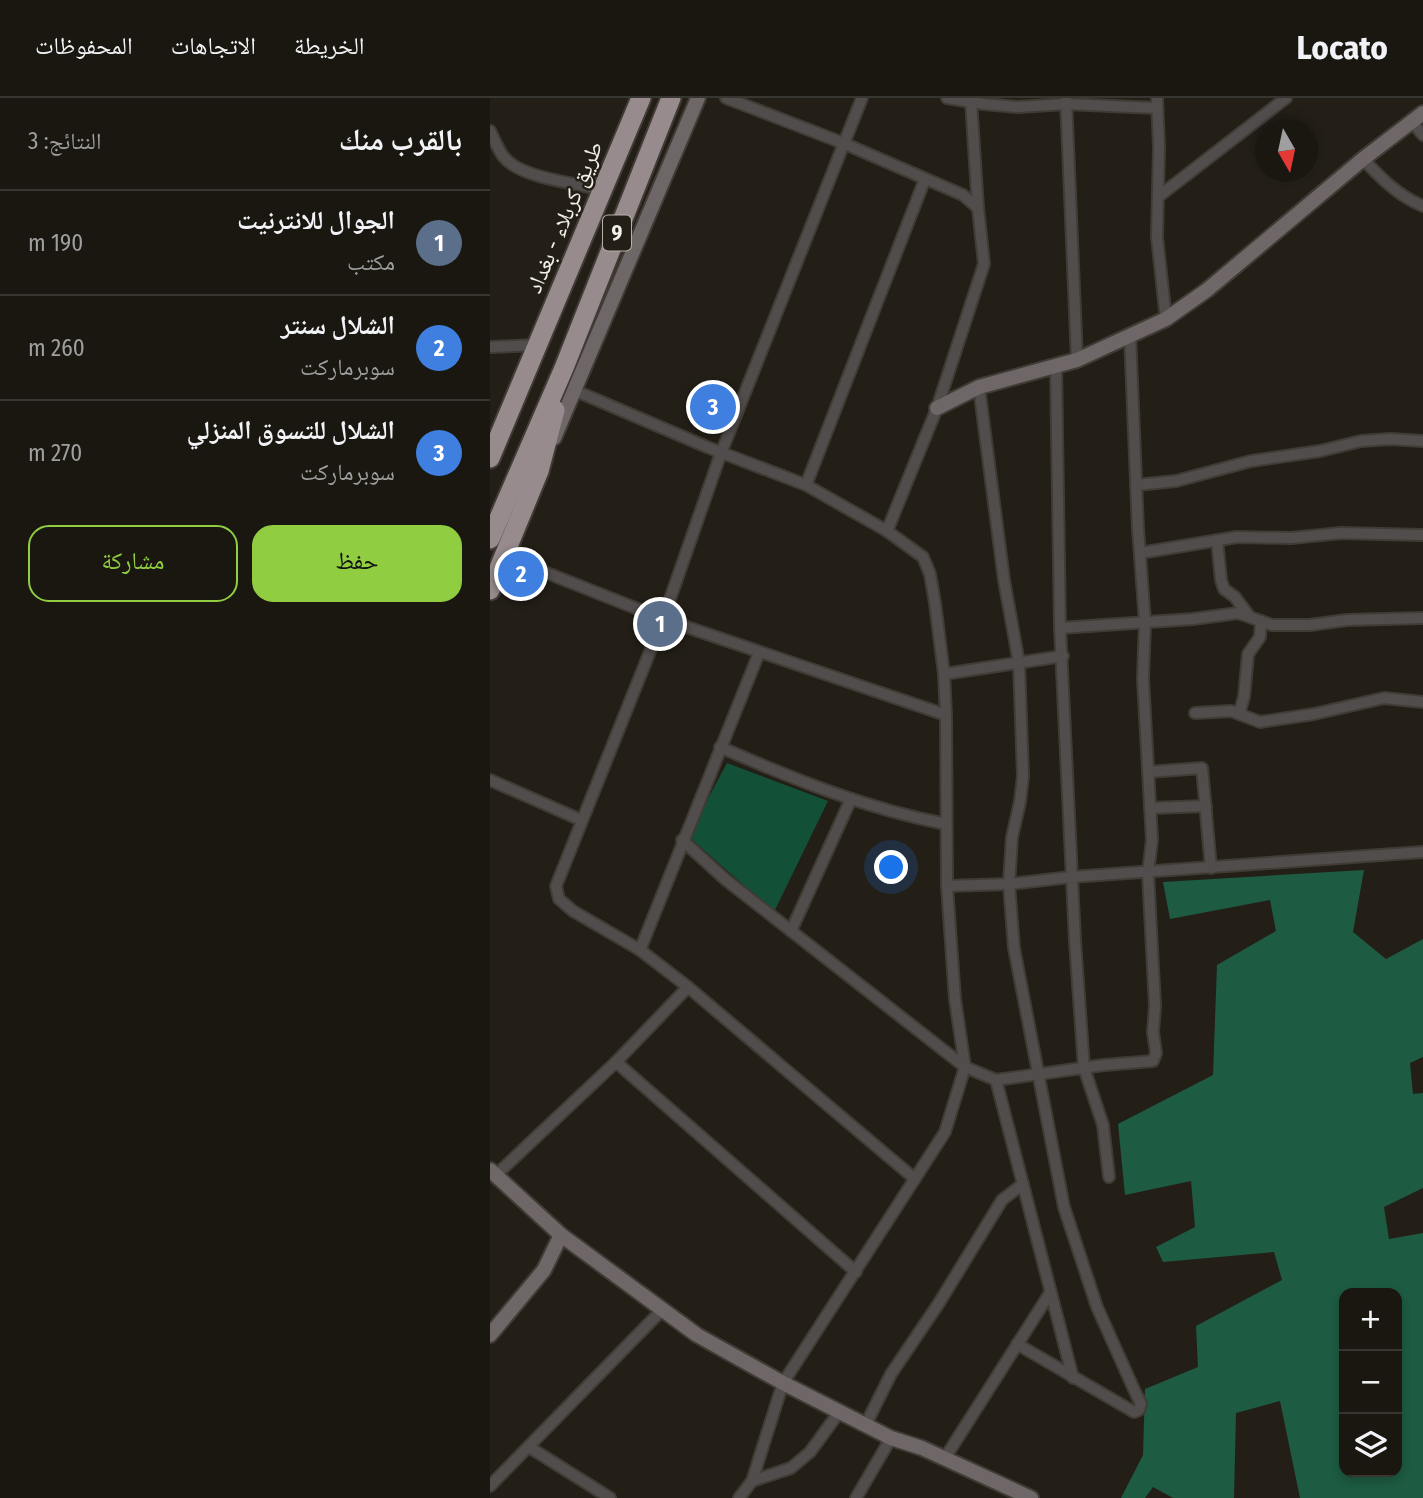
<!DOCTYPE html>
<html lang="ar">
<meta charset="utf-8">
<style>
body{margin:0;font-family:"Fira Sans Condensed","Noto Naskh Arabic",sans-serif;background:#27241f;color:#f1f3f6;direction:rtl}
.controls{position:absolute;right:21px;bottom:21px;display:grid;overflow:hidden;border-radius:14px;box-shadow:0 4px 10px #0003}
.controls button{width:63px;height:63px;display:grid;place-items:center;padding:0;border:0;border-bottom:2px solid #383631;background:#1a1711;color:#f1f3f6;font:35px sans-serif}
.compass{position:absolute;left:765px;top:21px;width:63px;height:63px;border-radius:50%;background:#1a1711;box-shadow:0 4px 10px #0003;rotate:171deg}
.you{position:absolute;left:402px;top:770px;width:24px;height:24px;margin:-18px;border:5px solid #fff;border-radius:50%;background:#1a73e8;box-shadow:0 0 0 10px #1a73e833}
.badge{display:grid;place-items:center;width:46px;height:46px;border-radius:50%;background:#90cd40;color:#fff;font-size:23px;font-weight:700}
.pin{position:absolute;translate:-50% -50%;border:4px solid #fff;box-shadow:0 2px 7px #0006}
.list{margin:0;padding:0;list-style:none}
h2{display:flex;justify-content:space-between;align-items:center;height:91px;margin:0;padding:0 28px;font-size:30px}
h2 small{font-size:23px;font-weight:400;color:#9f9f9f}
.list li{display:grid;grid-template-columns:46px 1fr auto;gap:21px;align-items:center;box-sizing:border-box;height:105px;padding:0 28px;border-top:2px solid #383631}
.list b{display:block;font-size:26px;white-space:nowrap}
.list p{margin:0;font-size:23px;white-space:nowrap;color:#9f9f9f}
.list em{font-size:23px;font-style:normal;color:#9f9f9f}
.actions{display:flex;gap:14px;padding:21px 28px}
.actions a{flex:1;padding:16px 0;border:2px solid #90cd40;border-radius:21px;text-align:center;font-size:24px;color:#90cd40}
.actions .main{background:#90cd40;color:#111}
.icon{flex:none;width:38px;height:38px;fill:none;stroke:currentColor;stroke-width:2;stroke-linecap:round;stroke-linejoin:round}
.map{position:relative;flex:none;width:933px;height:1400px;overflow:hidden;direction:ltr}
header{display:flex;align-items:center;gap:42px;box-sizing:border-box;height:98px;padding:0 35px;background:#1a1711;border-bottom:2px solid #383631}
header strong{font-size:33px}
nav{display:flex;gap:38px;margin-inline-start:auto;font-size:24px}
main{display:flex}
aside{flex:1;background:#1a1711}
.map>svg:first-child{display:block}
.green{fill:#135038}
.forest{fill:#1d5b42;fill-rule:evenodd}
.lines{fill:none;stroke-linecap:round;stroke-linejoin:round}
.street-casing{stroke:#403c35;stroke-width:14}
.secondary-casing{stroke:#403c35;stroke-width:18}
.highway-casing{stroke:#403c35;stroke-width:23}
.street{stroke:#524d4d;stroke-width:10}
.secondary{stroke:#6e6667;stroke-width:14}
.highway{stroke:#978b8d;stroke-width:19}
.labels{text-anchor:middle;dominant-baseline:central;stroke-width:5;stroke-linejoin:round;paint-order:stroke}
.shield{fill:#231f17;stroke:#b5b1ab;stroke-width:2}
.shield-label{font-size:21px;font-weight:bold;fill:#f3f0eb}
.street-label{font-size:23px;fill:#f3f0eb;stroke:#231f17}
</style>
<header>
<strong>Locato</strong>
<nav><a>الخريطة</a><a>الاتجاهات</a><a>المحفوظات</a></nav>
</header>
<main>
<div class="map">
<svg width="933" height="1400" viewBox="0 0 933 1400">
<rect width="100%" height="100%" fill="#231f17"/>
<polygon class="green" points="237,665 338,703 284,814 198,738"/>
<path class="forest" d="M 874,772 L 863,834 L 896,861 L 933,841 L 933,959 L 920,965 L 923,996 L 933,995 L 933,1090 L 894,1109 L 899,1141 L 933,1135 L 933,1400 L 810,1400 L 790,1303 L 746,1315 L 744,1400 L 683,1400 L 663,1389 L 655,1400 L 631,1400 L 653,1357 L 655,1291 L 708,1269 L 706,1228 L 792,1182 L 784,1154 L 673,1164 L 666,1149 L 705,1129 L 701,1083 L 635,1097 L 628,1026 L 723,977 L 727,867 L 786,833 L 780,802 L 680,821 L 673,784 ZM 854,1195 L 907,1195 L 907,1374 L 854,1374 Z"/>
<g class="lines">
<defs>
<g id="street">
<polyline points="236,0 353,45 473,97 488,110 494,166 447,310 397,433 433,459 440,476 445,505 454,576 456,617 457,788 465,901 475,969 455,1034 293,1285 262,1383 249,1400"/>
<polyline points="372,0 231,355 173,521 66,788 69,801 83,813 150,852 198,889 425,1081"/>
<polyline points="457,0 494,6 528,9 576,6 667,10"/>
<polyline points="576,0 587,262"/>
<polyline points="667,0 669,49 667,139 676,221"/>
<polyline points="481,3 488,110"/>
<polyline points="921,23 933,37"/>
<path d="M 0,33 C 4,41 8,51 13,58 C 30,81 85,84 112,92"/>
<path d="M 873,61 C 891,80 908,98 933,108"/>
<polyline points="668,99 796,0"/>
<polyline points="0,249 47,247"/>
<polyline points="566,267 570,530 585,843 594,970 613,1027 619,1079"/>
<polyline points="489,289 514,482 529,565 533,678 530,704 522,739 519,786 524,850 574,1109 607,1209 646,1296 651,1306 649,1312 644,1314 527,1246"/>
<polyline points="86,293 217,349 316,387 397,433"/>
<polyline points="316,387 435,81"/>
<polyline points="646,387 686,383 761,363 830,353 871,343 900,341 933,343"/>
<polyline points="727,442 731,482 734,491 745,499 759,518"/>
<polyline points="650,455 747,439 801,440 851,435 933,437"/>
<polyline points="14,458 173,521 456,617"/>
<polyline points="570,530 703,521 748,515 782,527 820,527 857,522 933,520"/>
<polyline points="454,576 573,558"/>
<polyline points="705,615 741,613 770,624 824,616 894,600 933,604"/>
<polyline points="749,616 754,599 758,556 770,539 771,523"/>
<path d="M 230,649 C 303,681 377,711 456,726"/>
<polyline points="658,674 712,670 721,770"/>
<polyline points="0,682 91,722"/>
<polyline points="660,710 716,708"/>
<polyline points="192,742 236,782 475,969 506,982 614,967 663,963 666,955 663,934 665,908 658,775 662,742 653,581 655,524 648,431 640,237"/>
<polyline points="457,788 519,786 581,779 933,754"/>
<polyline points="301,833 361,701"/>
<polyline points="150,852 269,555"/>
<polyline points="126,964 366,1174"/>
<polyline points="506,982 583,1280"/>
<polyline points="6,1077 126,964 198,889"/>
<polyline points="376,1326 401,1276 449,1205 512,1102 533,1086"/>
<polyline points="39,1349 120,1400"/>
<polyline points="455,1360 560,1195"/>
<polyline points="262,1383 301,1370 320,1354 350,1313"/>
<polyline points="0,1388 172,1212"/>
<polyline points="366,1400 401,1340"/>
</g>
<g id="secondary">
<polyline points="447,310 489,289 587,262 676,221 717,192 873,61 933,15"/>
<polyline points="64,340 208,0"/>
<polyline points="0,1072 71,1137 207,1237 293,1285 401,1340 432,1350 541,1400"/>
<polyline points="0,1237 54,1172 71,1137"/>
</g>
<g id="highway">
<polyline points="0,360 151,0"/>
<polyline points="0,441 74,270 181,0"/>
<polyline points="0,492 49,373 65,312"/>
</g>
</defs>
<use href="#street" class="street-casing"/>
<use href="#secondary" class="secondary-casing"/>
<use href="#highway" class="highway-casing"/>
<use href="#street" class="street"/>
<use href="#secondary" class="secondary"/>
<use href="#highway" class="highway"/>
</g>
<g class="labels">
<rect class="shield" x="113" y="117.5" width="28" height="35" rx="5"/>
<g class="shield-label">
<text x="127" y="135">9</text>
</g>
<g class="street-label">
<text transform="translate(74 119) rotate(-67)">طريق كربلاء - بغداد</text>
</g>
</g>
</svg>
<div class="controls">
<button>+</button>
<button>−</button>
<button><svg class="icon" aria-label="layers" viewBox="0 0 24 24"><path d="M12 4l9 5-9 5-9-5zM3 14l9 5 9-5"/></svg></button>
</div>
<svg class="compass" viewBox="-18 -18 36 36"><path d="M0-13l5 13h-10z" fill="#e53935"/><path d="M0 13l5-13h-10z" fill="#9f9f9f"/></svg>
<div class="you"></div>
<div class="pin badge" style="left:170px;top:526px;background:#5c6f8a">1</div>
<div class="pin badge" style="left:31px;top:476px;background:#3f7fe0">2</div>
<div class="pin badge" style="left:223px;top:309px;background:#3f7fe0">3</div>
</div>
<aside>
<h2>بالقرب منك<small>النتائج: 3</small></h2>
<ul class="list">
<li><span class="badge" style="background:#5c6f8a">1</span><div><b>الجوال للانترنيت</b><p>مكتب</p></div><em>190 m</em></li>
<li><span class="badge" style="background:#3f7fe0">2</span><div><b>الشلال سنتر</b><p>سوبرماركت</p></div><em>260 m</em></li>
<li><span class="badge" style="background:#3f7fe0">3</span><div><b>الشلال للتسوق المنزلي</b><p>سوبرماركت</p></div><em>270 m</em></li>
</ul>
<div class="actions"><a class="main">حفظ</a><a>مشاركة</a></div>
</aside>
</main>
